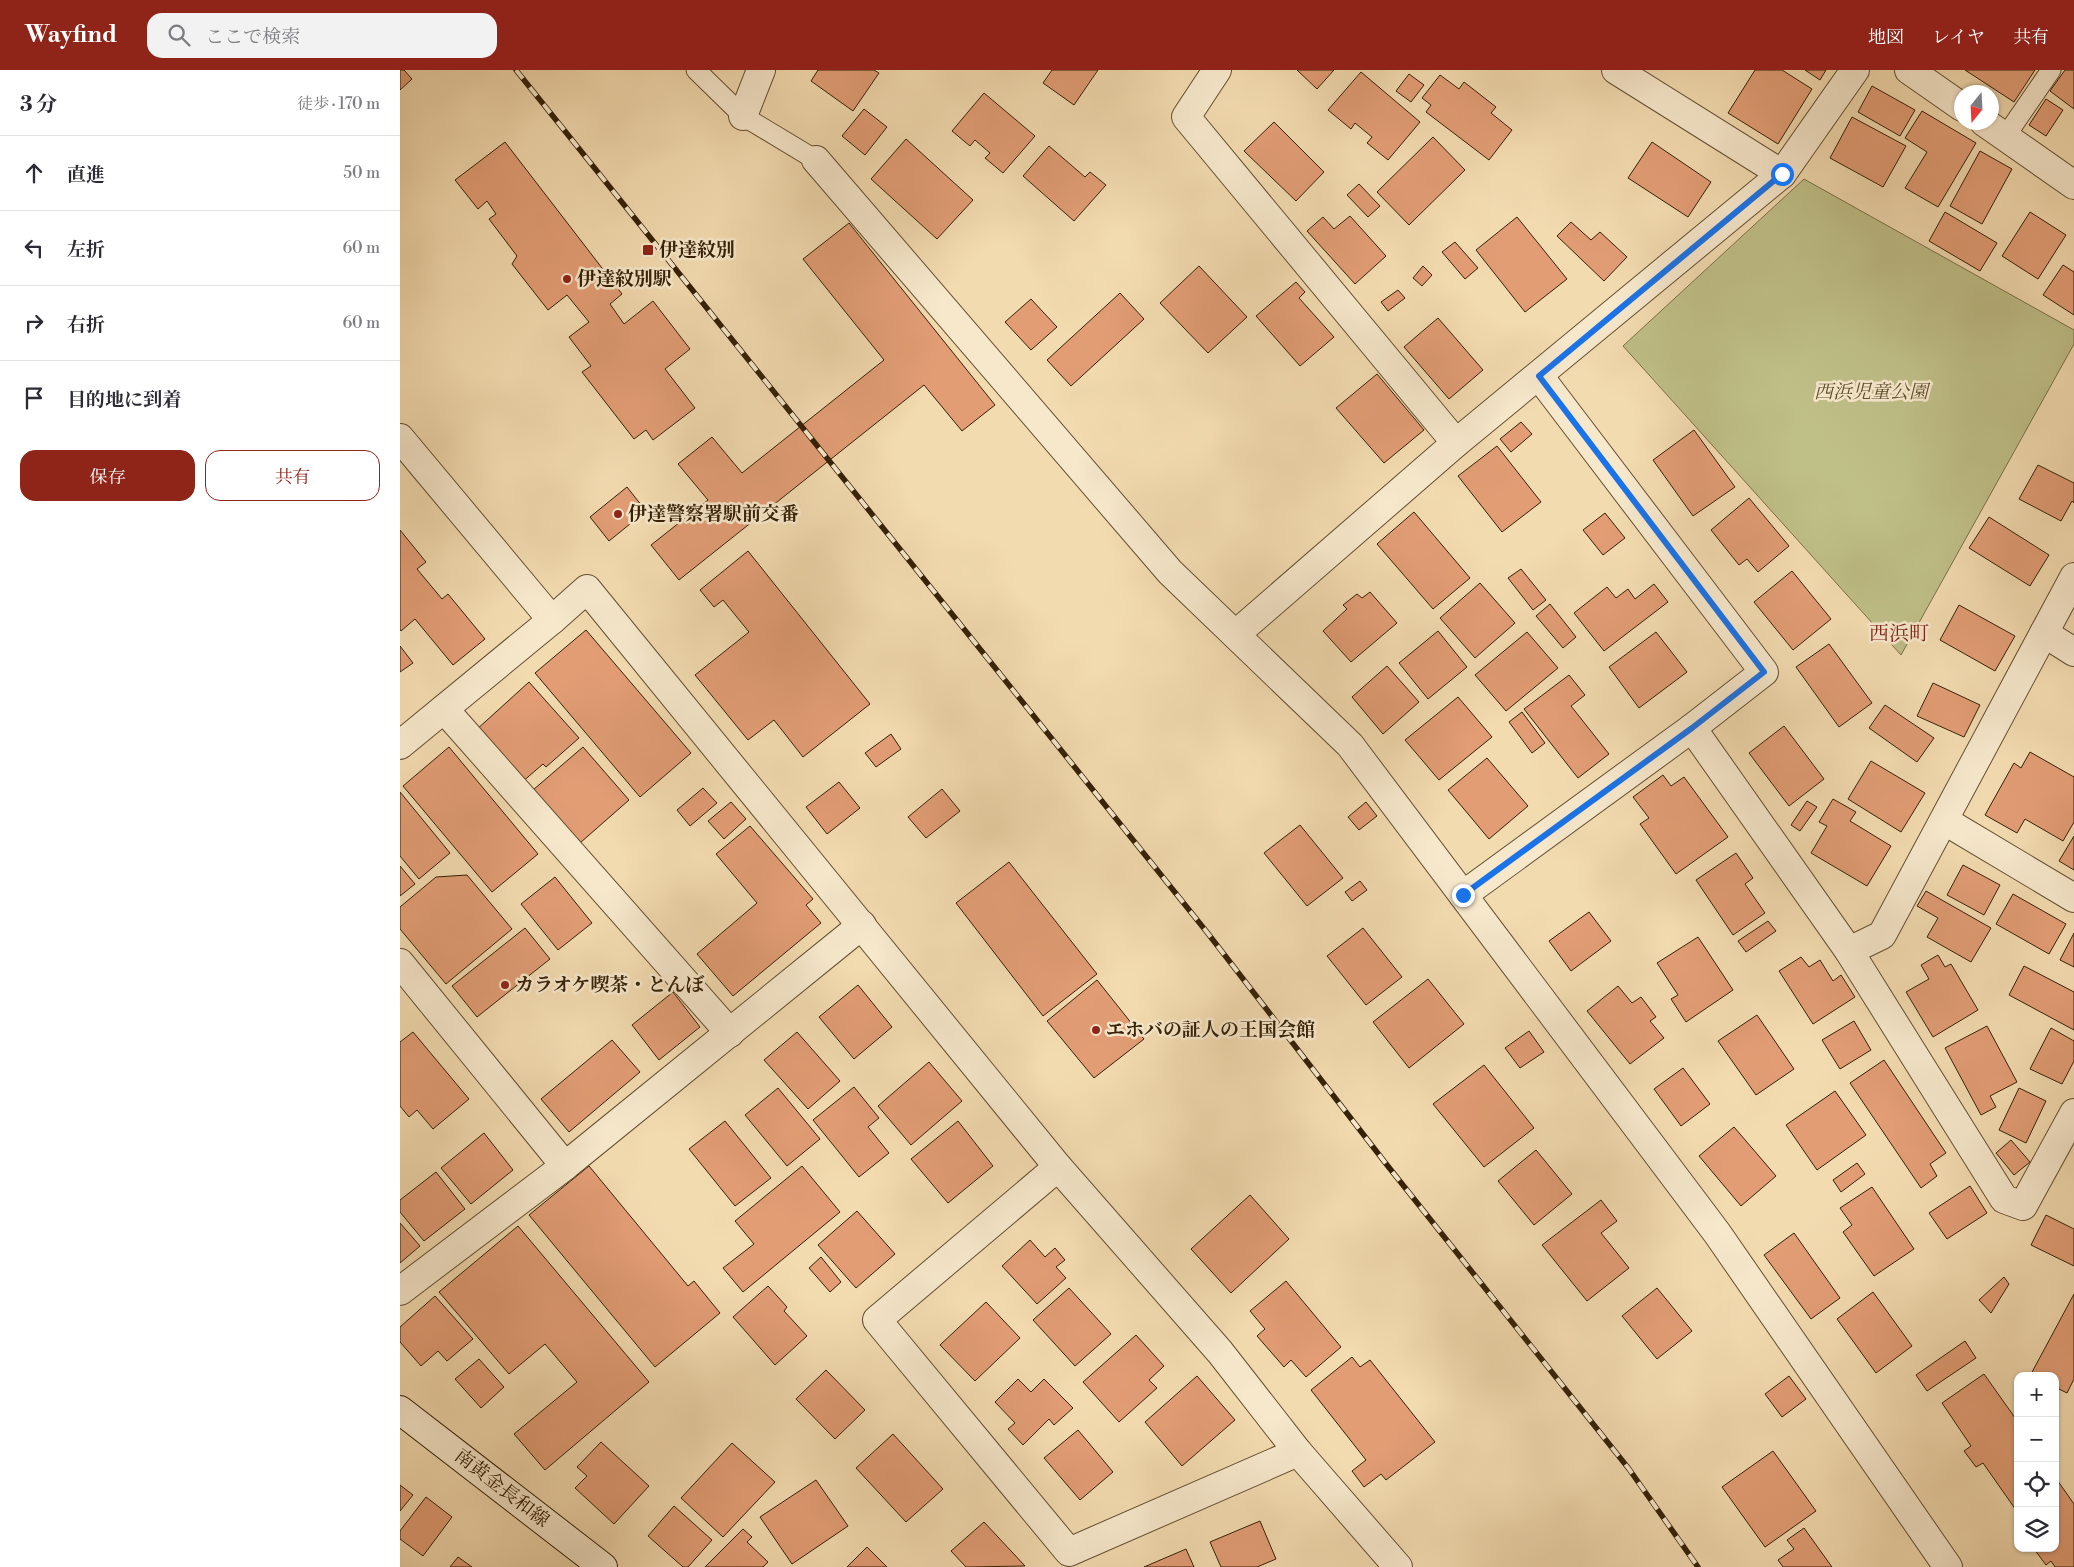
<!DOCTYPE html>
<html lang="ja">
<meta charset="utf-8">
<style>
body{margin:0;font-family:"Libre Bodoni","Noto Serif JP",serif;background:#f2f2f3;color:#2b2b33}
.controls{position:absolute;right:15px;bottom:15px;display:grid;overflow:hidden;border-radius:10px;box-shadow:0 1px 4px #0004}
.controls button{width:45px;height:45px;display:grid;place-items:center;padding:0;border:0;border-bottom:1px solid #e1e1e2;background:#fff;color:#2b2b33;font:25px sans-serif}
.compass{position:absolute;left:1554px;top:15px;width:45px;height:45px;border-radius:50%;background:#fff;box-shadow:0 1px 4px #0004;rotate:198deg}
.stop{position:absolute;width:15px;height:15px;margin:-11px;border:4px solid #1a73e8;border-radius:50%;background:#fff}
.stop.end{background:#1a73e8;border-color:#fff;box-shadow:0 1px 5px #0008}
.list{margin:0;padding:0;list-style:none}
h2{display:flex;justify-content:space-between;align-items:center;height:65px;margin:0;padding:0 20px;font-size:21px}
h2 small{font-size:16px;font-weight:400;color:#7c7c81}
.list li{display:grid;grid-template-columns:32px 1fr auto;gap:15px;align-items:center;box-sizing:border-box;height:75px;padding:0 20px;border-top:1px solid #e1e1e2}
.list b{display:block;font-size:19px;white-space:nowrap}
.list em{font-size:16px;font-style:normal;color:#7c7c81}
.actions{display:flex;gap:10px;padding:15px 20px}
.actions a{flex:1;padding:11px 0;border:1px solid #8f2418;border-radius:15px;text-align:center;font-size:18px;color:#8f2418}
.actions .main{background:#8f2418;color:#fff}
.icon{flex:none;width:28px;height:28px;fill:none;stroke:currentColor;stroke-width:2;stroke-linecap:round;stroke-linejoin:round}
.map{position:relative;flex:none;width:1674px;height:1497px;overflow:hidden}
header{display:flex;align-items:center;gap:30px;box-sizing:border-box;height:70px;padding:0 25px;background:#8f2418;color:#fff}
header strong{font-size:24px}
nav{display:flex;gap:28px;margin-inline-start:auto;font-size:18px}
.search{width:350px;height:45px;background:#f2f2f3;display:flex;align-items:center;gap:12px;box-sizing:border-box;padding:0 18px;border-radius:15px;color:#7c7c81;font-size:19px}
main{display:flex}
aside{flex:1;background:#fff}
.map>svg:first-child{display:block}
.green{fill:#bfbf88;stroke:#7a7048}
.building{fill:#e29d75;stroke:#352007}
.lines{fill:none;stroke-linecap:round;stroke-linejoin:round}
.lane-casing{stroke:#644f31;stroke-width:21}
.street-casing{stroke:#644f31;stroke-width:30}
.secondary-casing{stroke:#352007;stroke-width:30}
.lane{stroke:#f7e8cc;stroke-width:19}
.street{stroke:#f7e8cc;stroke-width:28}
.secondary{stroke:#f7e8cc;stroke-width:28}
.rail-casing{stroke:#352007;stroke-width:5.5}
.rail{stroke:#f7e8cc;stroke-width:4;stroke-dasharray:11;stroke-linecap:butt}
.route{stroke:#1a73e8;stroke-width:6}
.poi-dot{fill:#8f2418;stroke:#f7e8cc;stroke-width:2}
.labels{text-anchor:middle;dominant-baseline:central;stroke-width:5;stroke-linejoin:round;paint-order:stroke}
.poi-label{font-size:19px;font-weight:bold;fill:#352007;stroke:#f7e8cc;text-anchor:start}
.park-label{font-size:19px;font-style:italic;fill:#5e502e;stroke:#f7e8cc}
.street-label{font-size:19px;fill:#352007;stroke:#f7e8cc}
.neighbourhood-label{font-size:20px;fill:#7a1f14;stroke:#f7e8cc}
</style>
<header>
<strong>Wayfind</strong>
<div class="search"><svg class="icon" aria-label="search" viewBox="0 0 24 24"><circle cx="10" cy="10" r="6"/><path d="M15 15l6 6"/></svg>ここで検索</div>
<nav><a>地図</a><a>レイヤ</a><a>共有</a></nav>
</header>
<main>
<aside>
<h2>3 分<small>徒歩 · 170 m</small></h2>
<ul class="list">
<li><svg class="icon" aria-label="ahead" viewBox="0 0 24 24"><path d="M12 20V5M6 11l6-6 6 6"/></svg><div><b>直進</b></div><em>50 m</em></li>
<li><svg class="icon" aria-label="left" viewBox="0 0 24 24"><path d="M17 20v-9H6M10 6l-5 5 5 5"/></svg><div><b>左折</b></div><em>60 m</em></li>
<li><svg class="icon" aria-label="right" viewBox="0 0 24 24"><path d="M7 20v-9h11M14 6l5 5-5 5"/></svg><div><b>右折</b></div><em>60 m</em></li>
<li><svg class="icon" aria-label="arrive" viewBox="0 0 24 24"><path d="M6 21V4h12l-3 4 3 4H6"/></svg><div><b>目的地に到着</b></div></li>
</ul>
<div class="actions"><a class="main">保存</a><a>共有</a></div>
</aside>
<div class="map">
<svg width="1674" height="1497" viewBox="0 0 1674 1497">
<rect width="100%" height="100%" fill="#f3dbb0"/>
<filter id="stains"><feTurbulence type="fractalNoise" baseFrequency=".004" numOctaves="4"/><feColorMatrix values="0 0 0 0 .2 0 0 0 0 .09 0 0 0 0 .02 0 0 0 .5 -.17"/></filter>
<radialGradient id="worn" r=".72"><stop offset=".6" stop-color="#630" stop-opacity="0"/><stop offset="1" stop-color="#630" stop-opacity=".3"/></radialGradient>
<polygon class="green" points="1404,109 1674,260 1674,274 1501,585 1223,276"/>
<g class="building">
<polygon points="0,0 4,0 12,9 0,20"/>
<polygon points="418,0 474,0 479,3 453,41 411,11"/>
<polygon points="652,0 698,0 674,35 643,13"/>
<polygon points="897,0 934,0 917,19"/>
<polygon points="1355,0 1382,0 1412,19 1378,74 1328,43"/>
<polygon points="1405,0 1426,0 1420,10"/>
<polygon points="1565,0 1635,0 1614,32"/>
<polygon points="1665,0 1674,0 1674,39 1650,21"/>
<polygon points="961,2 1020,52 988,90 967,73 972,67 955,53 951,59 928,40"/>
<polygon points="1009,4 1024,15 1011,32 996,21"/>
<polygon points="1040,5 1059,19 1064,12 1096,37 1091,43 1112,60 1089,90 1026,42 1031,35 1022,28"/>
<polygon points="1472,16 1515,40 1500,66 1458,42"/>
<polygon points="584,23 635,66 603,103 585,88 590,83 575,70 570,76 552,61"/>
<polygon points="1646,29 1663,40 1646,66 1629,55"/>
<polygon points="464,39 487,57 465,85 442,66"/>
<polygon points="1522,41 1576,73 1538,137 1505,118 1527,82 1505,68"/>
<polygon points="1452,47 1506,76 1483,117 1430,88"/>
<polygon points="874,52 924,102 896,131 844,81"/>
<polygon points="1033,67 1065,100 1009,155 977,122"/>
<polygon points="506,69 573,130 537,169 471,109"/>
<polygon points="105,72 222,224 210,234 224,254 253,231 290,279 265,299 295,338 253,370 246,360 234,369 182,302 191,296 169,267 189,252 167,225 148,240 112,194 117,186 89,149 96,144 87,131 78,139 55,110"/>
<polygon points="1252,72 1311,112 1288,147 1228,108"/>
<polygon points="649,76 685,107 690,102 706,115 674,151 623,106"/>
<polygon points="1580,81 1612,99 1582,154 1550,136"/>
<polygon points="959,114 980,136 968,147 947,125"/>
<polygon points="1545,142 1597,173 1580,201 1529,171"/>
<polygon points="1630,142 1666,165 1638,209 1602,186"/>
<polygon points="950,146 986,186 955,214 907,161 923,147 934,159"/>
<polygon points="1117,147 1167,209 1125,242 1076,180"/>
<polygon points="1171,152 1191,170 1200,162 1227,187 1204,211 1157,166"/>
<polygon points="449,153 595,335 562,361 524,315 279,510 251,475 308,430 278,394 312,367 342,403 484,290 403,189"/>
<polygon points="1055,172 1078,198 1065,209 1042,182"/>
<polygon points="1663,195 1674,202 1674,245 1643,225"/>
<polygon points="799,196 847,247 808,283 760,233"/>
<polygon points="1023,196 1032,205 1022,216 1013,208"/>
<polygon points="896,212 905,222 899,228 934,267 900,296 856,246"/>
<polygon points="998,220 1005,228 988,241 981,232"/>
<polygon points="720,223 744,249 671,316 647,290"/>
<polygon points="631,229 657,257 631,280 605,252"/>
<polygon points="1038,248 1083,300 1049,329 1004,277"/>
<polygon points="977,304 1024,360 984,393 936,338"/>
<polygon points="1121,352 1132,364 1111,382 1100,369"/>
<polygon points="1294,360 1335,417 1293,446 1253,390"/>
<polygon points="1097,376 1141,432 1102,462 1058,406"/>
<polygon points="1638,395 1674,413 1674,433 1672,431 1661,451 1619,429"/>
<polygon points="227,417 246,441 209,471 190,447"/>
<polygon points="1349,428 1389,476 1358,502 1347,489 1339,495 1311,460"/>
<polygon points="1014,442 1070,508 1033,539 977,474"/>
<polygon points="1205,443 1225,468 1203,485 1183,460"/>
<polygon points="1589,447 1649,485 1630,516 1569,478"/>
<polygon points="0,460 26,492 17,499 42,529 48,524 85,569 53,595 15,549 1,561 0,559"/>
<polygon points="348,481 470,634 403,687 374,650 348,670 295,605 349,562 323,530 314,537 300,520"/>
<polygon points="1121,499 1146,530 1133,540 1108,508"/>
<polygon points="1392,501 1431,549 1393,580 1354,532"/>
<polygon points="1080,513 1115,553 1075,588 1040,548"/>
<polygon points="1254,514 1268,532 1204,581 1174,543 1207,517 1216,528 1228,519 1235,529"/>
<polygon points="970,522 997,553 951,592 923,561 947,539 943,535 957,524 962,528"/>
<polygon points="1150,534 1176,567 1163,578 1136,546"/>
<polygon points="1559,535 1615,566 1595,601 1540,570"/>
<polygon points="186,560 291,683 240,727 135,603"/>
<polygon points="1038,561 1067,597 1028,629 999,593"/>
<polygon points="1127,562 1158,598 1106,641 1075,605"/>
<polygon points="1256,562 1287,602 1239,638 1209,597"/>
<polygon points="1429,574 1472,633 1439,657 1396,597"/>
<polygon points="0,576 13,593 0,602"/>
<polygon points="987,596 1019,632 983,664 952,627"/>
<polygon points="1169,605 1185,625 1171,636 1209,684 1178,708 1124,639"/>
<polygon points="129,612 179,668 146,697 143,694 121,713 75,661"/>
<polygon points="1533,613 1580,635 1564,667 1517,646"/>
<polygon points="1058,627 1092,667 1039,710 1005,670"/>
<polygon points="1485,635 1534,668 1517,692 1469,658"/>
<polygon points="1122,642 1145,673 1132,683 1109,652"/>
<polygon points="1384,656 1424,709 1389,736 1349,683"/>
<polygon points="491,664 501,679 476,697 465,683"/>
<polygon points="49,677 138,784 92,822 3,716"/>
<polygon points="183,677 229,730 180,773 133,720"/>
<polygon points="1630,682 1674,707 1674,752 1663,771 1625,749 1617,763 1585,745 1614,693 1621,698"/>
<polygon points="1087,688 1128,736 1089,769 1048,720"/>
<polygon points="1471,691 1525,723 1501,762 1448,729"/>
<polygon points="1263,705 1271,716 1284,707 1328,767 1276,804 1240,754 1249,748 1233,727"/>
<polygon points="439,712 460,738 427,764 406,737"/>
<polygon points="303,718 317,733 290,756 277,740"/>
<polygon points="542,719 560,741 526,768 508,747"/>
<polygon points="0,722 50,783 19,809 0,786"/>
<polygon points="1433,729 1456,742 1450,751 1491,776 1467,816 1411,783 1427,756 1419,752"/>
<polygon points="1407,731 1417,737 1400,761 1391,755"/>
<polygon points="331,732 346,749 324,769 308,751"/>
<polygon points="966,732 977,746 959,760 948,747"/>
<polygon points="900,755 943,808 907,836 864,783"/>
<polygon points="350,756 413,829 406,835 421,853 333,926 297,884 357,833 316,784"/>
<polygon points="1674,766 1674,800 1659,791"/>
<polygon points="1336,783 1353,808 1345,814 1365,843 1333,865 1296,810"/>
<polygon points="609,792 697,904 643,946 556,833"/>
<polygon points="1563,795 1600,815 1584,845 1547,825"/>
<polygon points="0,796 15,814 0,826"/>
<polygon points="67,805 112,859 46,914 0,859 0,837 36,807"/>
<polygon points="155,807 192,853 158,880 121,834"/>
<polygon points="960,811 967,820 952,831 945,822"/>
<polygon points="1526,821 1591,858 1571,892 1527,867 1538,848 1517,836"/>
<polygon points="1613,824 1666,854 1649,884 1596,854"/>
<polygon points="1189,842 1211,871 1171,901 1149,871"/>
<polygon points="1368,851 1376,861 1346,882 1338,871"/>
<polygon points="125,858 150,889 77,947 52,916"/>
<polygon points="963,858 1002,907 966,935 927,886"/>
<polygon points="1674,863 1674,897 1660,890"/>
<polygon points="1298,867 1333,920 1286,952 1271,929 1278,925 1257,893"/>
<polygon points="1538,885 1545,897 1551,894 1578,940 1533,967 1506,922 1529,909 1521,895"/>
<polygon points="1401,887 1409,897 1420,890 1433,911 1441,905 1455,927 1413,954 1379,901"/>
<polygon points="1624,896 1674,922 1674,960 1609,925"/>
<polygon points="1028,909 1064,954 1009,998 973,952"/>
<polygon points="697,910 744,969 694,1008 647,951"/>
<polygon points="458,915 492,957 454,989 419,947"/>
<polygon points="1218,916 1232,933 1241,927 1256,947 1250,951 1264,968 1230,994 1187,941"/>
<polygon points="273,922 300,957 259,990 232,955"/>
<polygon points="1357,945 1394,999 1356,1025 1318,971"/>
<polygon points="1454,951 1471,980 1440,999 1422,970"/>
<polygon points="1587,956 1617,1012 1590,1026 1596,1037 1581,1045 1545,978"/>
<polygon points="1651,958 1674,971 1674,991 1662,1014 1630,999"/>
<polygon points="1129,961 1144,982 1120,998 1105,978"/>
<polygon points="13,962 69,1029 33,1059 17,1040 9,1047 0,1036 0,972"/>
<polygon points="397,962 440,1011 408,1039 364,990"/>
<polygon points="212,970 240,1002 169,1062 141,1029"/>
<polygon points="1484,990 1546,1083 1530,1094 1537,1106 1521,1118 1450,1013"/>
<polygon points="529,992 562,1031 511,1075 478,1036"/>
<polygon points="1084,995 1134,1058 1084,1097 1033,1034"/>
<polygon points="1283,998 1310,1034 1281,1056 1254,1019"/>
<polygon points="454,1017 479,1048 468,1057 489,1083 459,1107 413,1050"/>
<polygon points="378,1018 420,1069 387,1096 345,1045"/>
<polygon points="1619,1018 1646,1031 1626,1073 1599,1060"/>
<polygon points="1435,1021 1466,1065 1417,1100 1386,1055"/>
<polygon points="325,1051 371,1108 335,1136 289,1079"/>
<polygon points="558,1051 593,1096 548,1133 511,1089"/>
<polygon points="1334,1057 1376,1106 1341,1136 1299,1086"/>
<polygon points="84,1063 113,1100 71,1134 41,1098"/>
<polygon points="1611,1070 1630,1092 1614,1105 1596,1083"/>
<polygon points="1136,1080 1172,1124 1134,1155 1098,1111"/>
<polygon points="1457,1093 1465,1104 1441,1122 1433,1110"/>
<polygon points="189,1096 288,1216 294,1211 320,1243 255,1297 129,1145"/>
<polygon points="402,1096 440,1142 343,1222 323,1198 354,1174 335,1151"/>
<polygon points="36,1102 65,1139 24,1171 0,1142 0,1130"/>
<polygon points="1570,1116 1587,1143 1547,1169 1529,1143"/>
<polygon points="1472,1117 1514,1179 1474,1206 1443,1162 1452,1155 1440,1138"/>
<polygon points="850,1125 889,1169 831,1223 791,1179"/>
<polygon points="1201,1130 1217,1151 1201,1163 1229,1198 1187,1231 1142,1175"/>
<polygon points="457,1141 495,1184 456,1218 418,1175"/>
<polygon points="1646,1145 1674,1159 1674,1196 1631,1175"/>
<polygon points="0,1153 20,1176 0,1193"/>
<polygon points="118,1156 249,1312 145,1400 114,1364 177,1312 145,1274 109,1304 39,1222"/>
<polygon points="1394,1163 1440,1228 1411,1249 1364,1185"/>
<polygon points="630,1170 645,1187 655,1178 665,1190 656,1197 666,1208 637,1234 602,1196"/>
<polygon points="421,1187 441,1212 430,1222 409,1198"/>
<polygon points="1604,1207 1609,1214 1591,1243 1579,1230"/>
<polygon points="886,1211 941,1277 906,1307 891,1290 884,1297 857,1266 865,1259 850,1241"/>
<polygon points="368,1216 387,1237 384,1241 407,1266 375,1295 333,1247"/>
<polygon points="669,1218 711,1264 675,1296 633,1250"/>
<polygon points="1257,1218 1292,1261 1257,1289 1222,1246"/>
<polygon points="1473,1222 1512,1276 1476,1303 1437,1249"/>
<polygon points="1674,1224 1674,1309 1667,1323 1655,1317 1655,1306 1631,1304"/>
<polygon points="35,1226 73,1269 47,1291 38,1281 21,1296 0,1272 0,1257"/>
<polygon points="586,1232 620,1268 575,1311 540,1275"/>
<polygon points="736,1265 764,1296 749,1310 757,1318 719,1352 683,1312"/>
<polygon points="1565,1271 1576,1288 1527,1321 1516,1305"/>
<polygon points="952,1287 960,1297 970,1290 1035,1372 986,1410 981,1404 964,1417 952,1401 966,1390 911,1320"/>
<polygon points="79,1289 104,1317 81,1338 55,1309"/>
<polygon points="426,1300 465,1340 435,1369 396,1329"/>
<polygon points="1584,1304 1618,1352 1618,1443 1583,1393 1576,1397 1564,1381 1571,1376 1542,1333"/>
<polygon points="797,1306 835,1350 782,1396 745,1352"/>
<polygon points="1389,1306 1406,1329 1382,1347 1365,1324"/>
<polygon points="618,1309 631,1322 644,1309 673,1338 654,1355 649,1349 623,1375 608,1359 615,1353 595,1332"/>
<polygon points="678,1360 713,1402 680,1430 644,1388"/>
<polygon points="493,1364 543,1419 506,1452 456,1398"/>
<polygon points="201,1372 249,1416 214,1454 175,1418 187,1406 177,1397"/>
<polygon points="332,1373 375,1412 323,1467 281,1428"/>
<polygon points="1373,1381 1416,1441 1365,1477 1322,1417"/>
<polygon points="1655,1407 1674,1434 1674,1497 1655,1497 1651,1491 1646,1495 1634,1479 1655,1478"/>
<polygon points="416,1410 448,1456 392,1494 360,1447"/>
<polygon points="0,1415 13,1425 0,1441"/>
<polygon points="26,1427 52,1447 23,1486 0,1469 0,1461"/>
<polygon points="274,1436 312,1470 288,1497 283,1497 248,1466"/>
<polygon points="860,1451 876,1489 857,1497 821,1497 810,1472"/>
<polygon points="584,1452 625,1496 566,1497 551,1481"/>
<polygon points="1404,1458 1432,1497 1383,1497 1378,1490 1394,1479 1387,1470"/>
<polygon points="343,1459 352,1467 347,1472 368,1492 363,1497 305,1497"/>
<polygon points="467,1477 487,1497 447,1497"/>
<polygon points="786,1479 794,1497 744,1497"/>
<polygon points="58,1487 72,1497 50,1497"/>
</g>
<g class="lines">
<defs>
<g id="lane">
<polyline points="296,0 343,46 416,90"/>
<polyline points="1605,67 1651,0"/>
</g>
<g id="street">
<polyline points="817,0 786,47 1056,373"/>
<polyline points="1216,0 1382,104"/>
<polyline points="1509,0 1562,37"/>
<polyline points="343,46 361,0"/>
<polyline points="1584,52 1674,115"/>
<polyline points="416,90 770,502 950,675 1317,1163 1548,1497"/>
<polyline points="1139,306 1364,602 1292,658 1449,881 1482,865 1674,507"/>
<polyline points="0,368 152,550"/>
<polyline points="1644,563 1674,582"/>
<polyline points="836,564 1056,373 1382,104 1455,0"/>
<polyline points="44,639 330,963"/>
<polyline points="0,675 152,550 187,519 658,1097 820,1282 898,1382 998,1497"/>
<polyline points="1545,751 1674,828"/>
<polyline points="1063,825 1292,658"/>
<polyline points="1449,881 1604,1129 1623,1136 1674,1043"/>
<polyline points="0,893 165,1096"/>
<polyline points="658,1097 477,1250 669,1482 898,1382"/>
<polyline points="0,1221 165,1096 462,855"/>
</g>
<polyline id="secondary" points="0,1340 203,1497"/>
</defs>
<use href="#lane" class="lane-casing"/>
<use href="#street" class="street-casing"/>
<use href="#secondary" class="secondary-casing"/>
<use href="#lane" class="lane"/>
<use href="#street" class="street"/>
<use href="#secondary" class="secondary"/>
<defs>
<polyline id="rail" points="116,0 806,861 987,1095 1229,1399 1298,1497"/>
</defs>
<use href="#rail" class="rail-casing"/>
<use href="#rail" class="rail"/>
</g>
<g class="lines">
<polyline class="route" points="1063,825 1292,658 1364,602 1139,306 1382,104"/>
</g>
<g class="poi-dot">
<rect x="242" y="174" width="12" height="12" rx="2.5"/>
<circle cx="167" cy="209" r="5"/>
<circle cx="218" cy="444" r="5"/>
<circle cx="105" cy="915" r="5"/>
<circle cx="696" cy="960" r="5"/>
</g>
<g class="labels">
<g class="poi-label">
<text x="259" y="180">伊達紋別</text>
<text x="177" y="209">伊達紋別駅</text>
<text x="228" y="444">伊達警察署駅前交番</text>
<text x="115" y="915">カラオケ喫茶・とんぼ</text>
<text x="706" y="960">エホバの証人の王国会館</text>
</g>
<g class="park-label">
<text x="1471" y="322">西浜児童公園</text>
</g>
<g class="street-label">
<text transform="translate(102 1418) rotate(38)">南黄金長和線</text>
</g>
<g class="neighbourhood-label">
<text x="1499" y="564">西浜町</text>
</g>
</g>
<rect width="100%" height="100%" filter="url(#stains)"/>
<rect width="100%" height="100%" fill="url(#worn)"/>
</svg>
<div class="controls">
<button>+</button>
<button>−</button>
<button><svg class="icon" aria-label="locate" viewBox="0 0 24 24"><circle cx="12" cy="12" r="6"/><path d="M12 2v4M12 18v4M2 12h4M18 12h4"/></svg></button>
<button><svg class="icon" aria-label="layers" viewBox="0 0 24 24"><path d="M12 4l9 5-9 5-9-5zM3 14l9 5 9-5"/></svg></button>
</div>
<svg class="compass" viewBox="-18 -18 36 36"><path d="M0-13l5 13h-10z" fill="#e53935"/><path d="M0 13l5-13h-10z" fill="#7c7c81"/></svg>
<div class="stop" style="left:1382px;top:104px"></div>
<div class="stop end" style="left:1063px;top:825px"></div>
</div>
</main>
